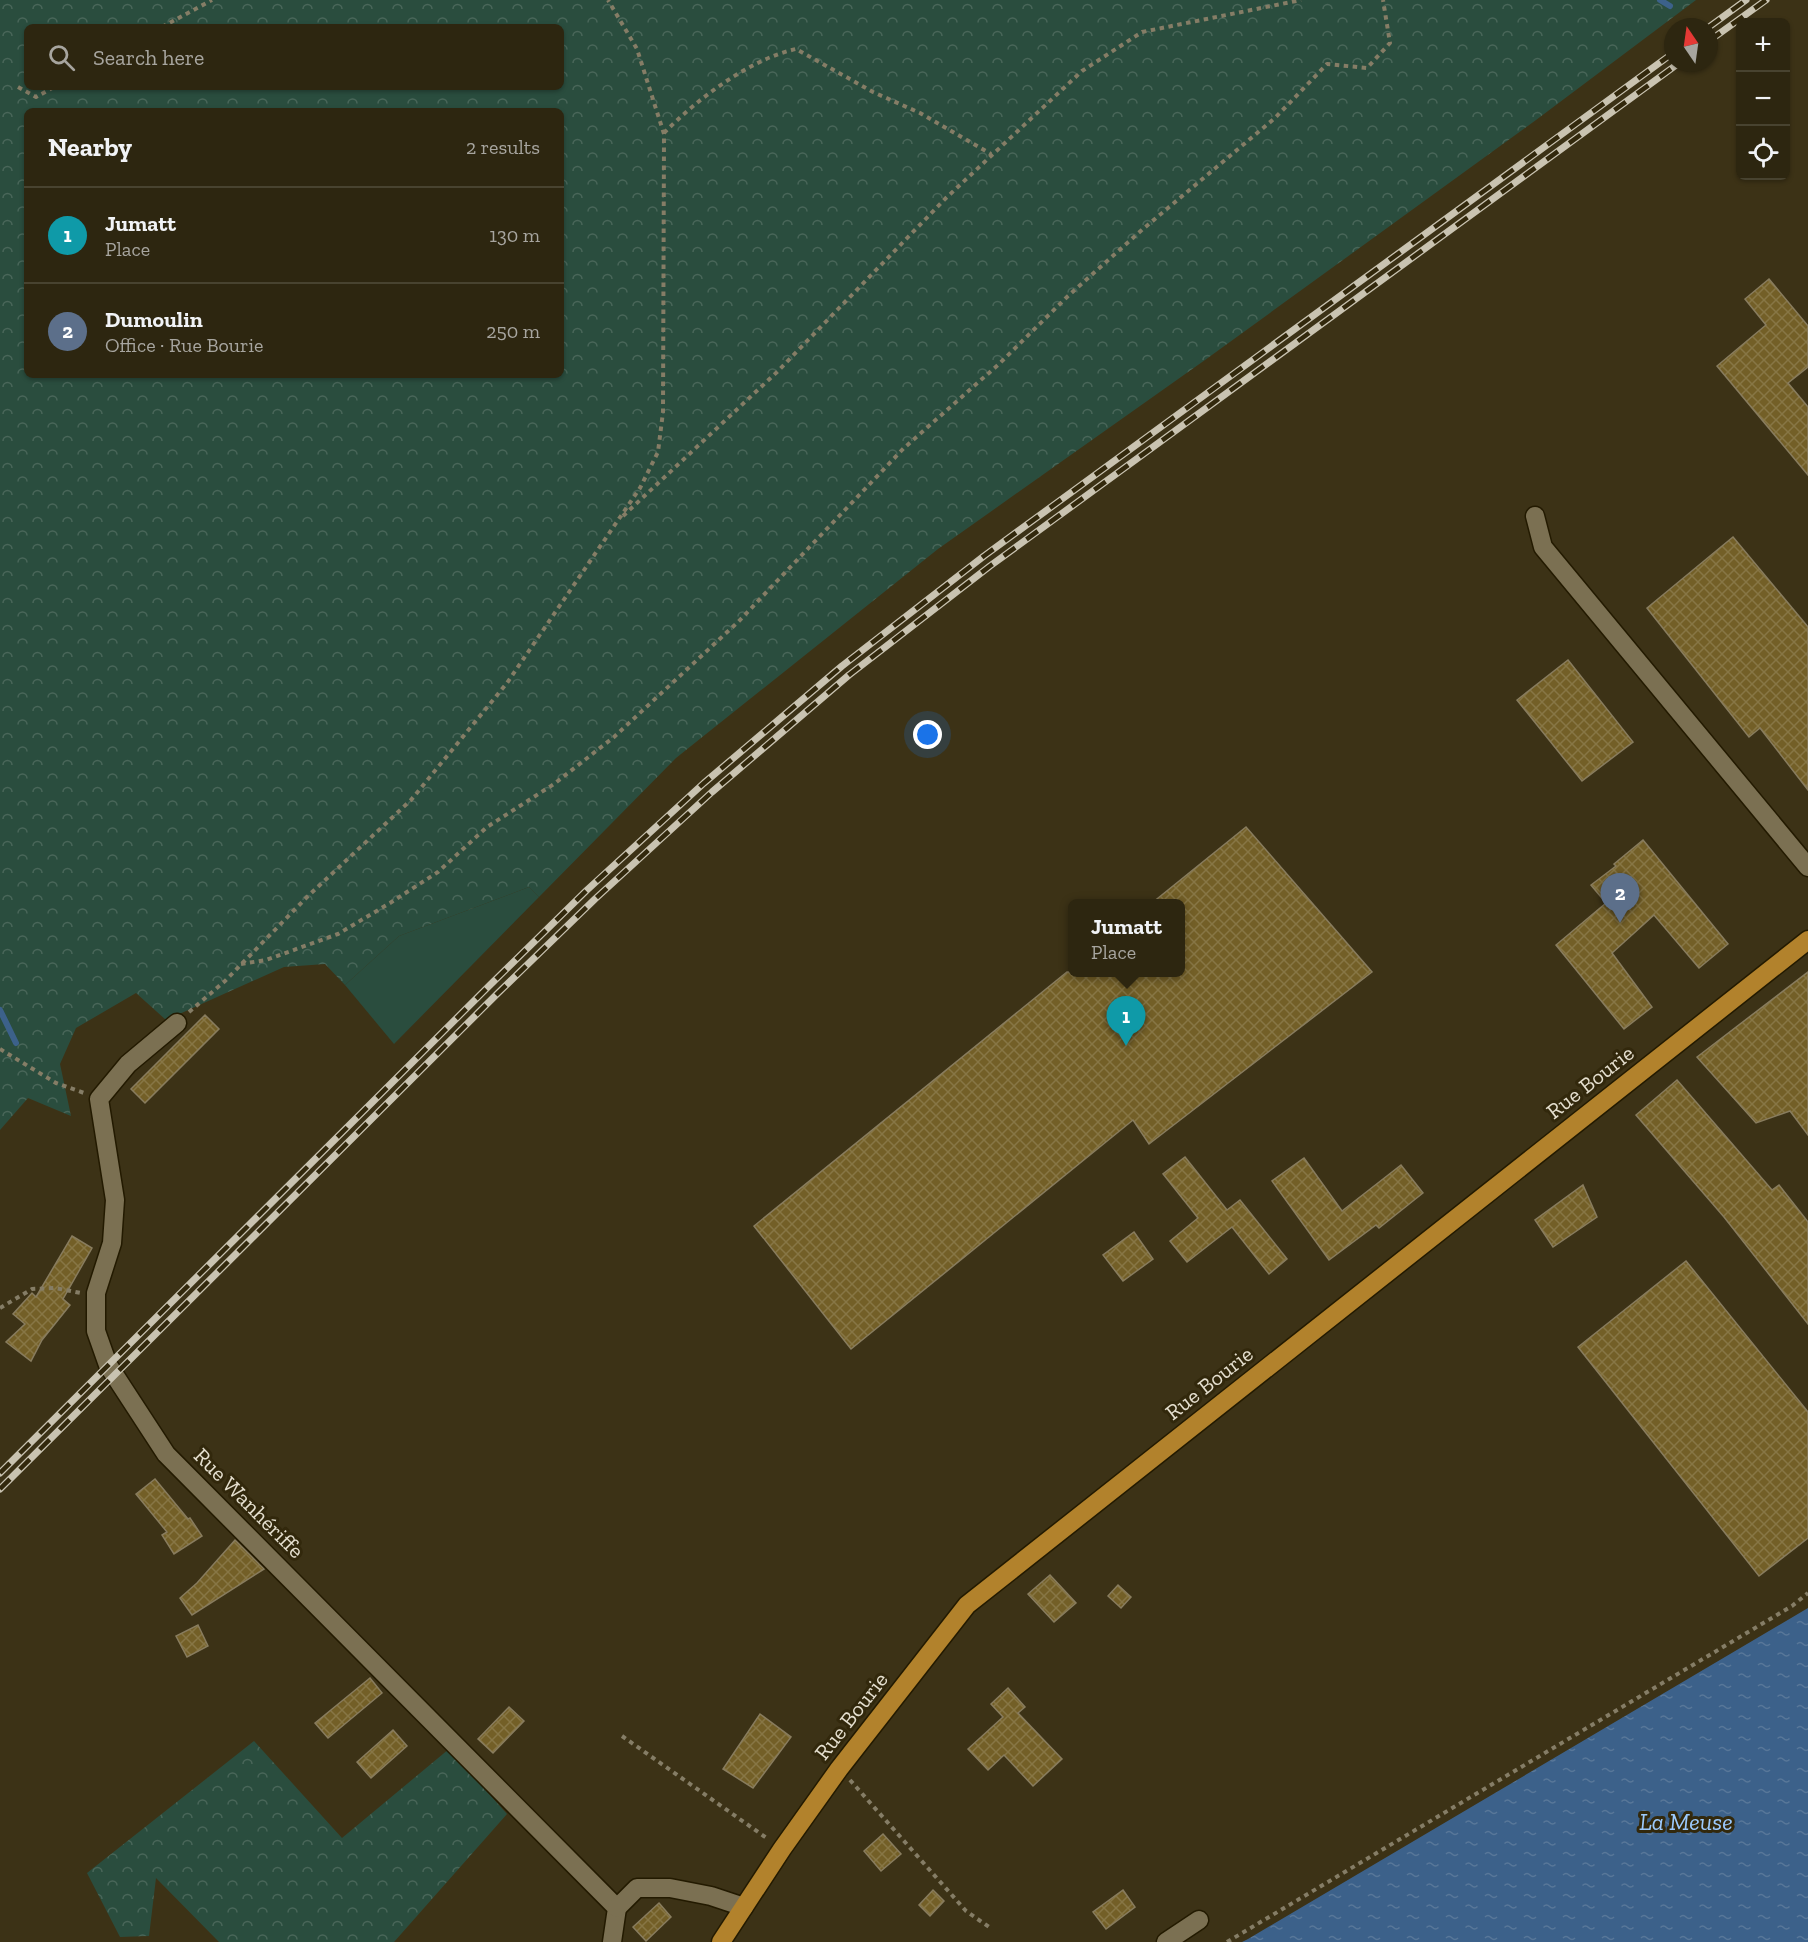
<!DOCTYPE html>
<meta charset="utf-8">
<style>
body{margin:0;font-family:"Zilla Slab",serif;background:#39321e;color:#f1f3f6}
.controls{position:absolute;right:18px;top:18px;display:grid;overflow:hidden;border-radius:9px;box-shadow:0 2px 4px #0004}
.controls button{width:54px;height:54px;display:grid;place-items:center;padding:0;border:0;border-bottom:2px solid #484330;background:#2d2610;color:#f1f3f6;font:30px sans-serif}
.compass{position:absolute;left:1664px;top:18px;width:54px;height:54px;border-radius:50%;background:#2d2610;box-shadow:0 2px 4px #0004;rotate:347deg}
.you{position:absolute;left:928px;top:735px;width:21px;height:21px;margin:-15px;border:4px solid #fff;border-radius:50%;background:#1a73e8;box-shadow:0 0 0 9px #1a73e833}
.badge{display:grid;place-items:center;width:39px;height:39px;border-radius:50%;background:#d6ab8b;color:#fff;font-size:20px;font-weight:700}
.pin{position:absolute;translate:-50% -50px;filter:drop-shadow(0 2px 3px #0008)}
.pin::after{content:'';position:absolute;top:32px;width:21px;height:18px;background:inherit;clip-path:polygon(0 0,100% 0,50% 100%)}
.popup{position:absolute;left:1068px;top:899px;width:117px;height:78px;box-sizing:border-box;display:grid;place-content:center;border-radius:9px;background:#2d2610;filter:drop-shadow(0 2px 4px #0005);font-size:20px;white-space:nowrap;color:#a7a59f}
.popup b{font-size:22px;color:#f1f3f6}
.popup::after{content:'';position:absolute;left:50%;top:100%;margin-left:-12px;border:12px solid transparent;border-top-color:#2d2610}
.list{margin:0;padding:0;list-style:none}
h2{display:flex;justify-content:space-between;align-items:center;height:78px;margin:0;padding:0 24px;font-size:26px}
h2 small{font-size:20px;font-weight:400;color:#a7a59f}
.list li{display:grid;grid-template-columns:39px 1fr auto;gap:18px;align-items:center;box-sizing:border-box;height:96px;padding:0 24px;border-top:2px solid #484330}
.list b{display:block;font-size:22px;white-space:nowrap}
.list p{margin:0;font-size:20px;white-space:nowrap;color:#a7a59f}
.list em{font-size:20px;font-style:normal;color:#a7a59f}
.icon{flex:none;width:33px;height:33px;fill:none;stroke:currentColor;stroke-width:2;stroke-linecap:round;stroke-linejoin:round}
.map{position:relative;flex:none;width:1808px;height:1942px;overflow:hidden}
.search{position:absolute;background:#2d2610;box-shadow:0 2px 4px #0004;left:24px;top:24px;width:540px;height:66px;display:flex;align-items:center;gap:15px;box-sizing:border-box;padding:0 21px;border-radius:9px;color:#a7a59f;font-size:22px}
.panel{position:absolute;background:#2d2610;box-shadow:0 2px 4px #0004;left:24px;top:108px;width:540px;height:270px;border-radius:9px}
.map>svg:first-child{display:block}
.green{fill:#2a4d3e}
.forest{fill:url(#forest-crowns);fill-rule:evenodd}
.water{fill:url(#water-ripples)}
.lines{fill:none;stroke-linecap:round;stroke-linejoin:round}
.stream{stroke:#3c618a;stroke-width:6}
.building{fill:url(#building-cross-hatch);stroke:#887c5e;stroke-width:1.5}
.minor-casing{stroke:#231a00;stroke-width:21}
.major-casing{stroke:#231a00;stroke-width:21}
.path{stroke:#857d66;stroke-width:4;stroke-dasharray:4.5 4.5;stroke-linecap:butt}
.minor{stroke:#7b7052;stroke-width:18}
.major{stroke:#b2822c;stroke-width:18}
.rail-casing{stroke:#c9c3b1;stroke-width:7}
.rail{stroke:#32280c;stroke-width:4.5;stroke-dasharray:14;stroke-linecap:butt}
.labels{text-anchor:middle;dominant-baseline:central;stroke-width:6;stroke-linejoin:round;paint-order:stroke}
.street-label{font-size:22px;fill:#e5dfcf;stroke:#32280c}
.water-label{font-size:24px;font-style:italic;fill:#9ccafd;stroke:#32280c}
</style>
<div class="map">
<svg width="1808" height="1942" viewBox="0 0 1808 1942">
<defs>
<pattern id="forest-crowns" width="20" height="18" patternUnits="userSpaceOnUse" patternTransform="scale(1.5)"><rect width="20" height="18" fill="#2a4d3e"/><path d="M2 6a3 3 0 1 1 6 0M12 15a3 3 0 1 1 6 0" fill="none" stroke="#496659"/></pattern>
<pattern id="water-ripples" width="26" height="14" patternUnits="userSpaceOnUse" patternTransform="scale(1.5)"><rect width="26" height="14" fill="#3c618a"/><path d="M2 4q2-2 4 0t4 0M15 11q2-2 4 0t4 0" fill="none" stroke="#587799"/></pattern>
<pattern id="building-cross-hatch" width="8" height="8" patternUnits="userSpaceOnUse" patternTransform="scale(1.5)"><rect width="8" height="8" fill="#735f27"/><path d="M0 0l8 8M0 8l8-8" fill="none" stroke="#877645"/></pattern>
</defs>
<rect width="100%" height="100%" fill="#3c3216"/>
<polygon class="green" points="529,887 539,897 394,1044 345,985 399,936"/>
<g class="forest">
<path d="M 0,0 L 1696,0 L 1536,120 L 1205,360 L 938,549 L 676,758 L 539,897 L 529,887 L 399,936 L 345,985 L 325,964 L 284,967 L 166,1020 L 136,993 L 76,1028 L 60,1064 L 71,1116 L 28,1098 L 0,1130 ZM 27,27 L 561,27 L 561,87 L 27,87 ZM 27,111 L 561,111 L 561,375 L 27,375 Z"/>
<polygon points="254,1741 342,1838 449,1749 507,1814 394,1942 219,1942 156,1878 149,1936 120,1937 87,1873"/>
</g>
<polygon class="water" points="1808,1608 1808,1942 1242,1942 1248,1939"/>
<g class="lines">
<g class="stream">
<polyline points="1660,0 1670,6"/>
<polyline points="0,1010 16,1043"/>
</g>
</g>
<g class="building">
<polygon points="1769,279 1808,326 1808,367 1788,383 1808,407 1808,475 1717,366 1766,325 1745,299"/>
<polygon points="1733,537 1808,627 1808,790 1760,728 1749,737 1647,608"/>
<polygon points="1568,660 1633,742 1582,781 1517,700"/>
<polygon points="1246,827 1372,972 1149,1144 1133,1120 851,1349 754,1226 1067,972 1180,972 1180,903 1152,903"/>
<polygon points="1643,840 1728,944 1699,968 1654,915 1612,953 1652,1007 1624,1029 1556,945 1606,903 1591,885 1616,866 1614,864"/>
<polygon points="1808,972 1808,1135 1790,1111 1756,1123 1697,1057"/>
<polygon points="205,1015 219,1029 145,1103 131,1089"/>
<polygon points="1677,1080 1772,1190 1779,1185 1808,1222 1808,1324 1724,1217 1636,1115"/>
<polygon points="1185,1157 1227,1210 1240,1200 1287,1259 1269,1274 1232,1227 1187,1262 1170,1241 1198,1218 1163,1174"/>
<polygon points="1304,1158 1342,1211 1401,1165 1423,1193 1379,1228 1376,1225 1329,1260 1272,1181"/>
<polygon points="1583,1185 1597,1217 1553,1247 1535,1220"/>
<polygon points="1134,1232 1153,1259 1123,1281 1103,1255"/>
<polygon points="72,1236 92,1248 63,1299 70,1305 42,1340 31,1361 6,1342 25,1324 13,1314 32,1293 36,1297"/>
<polygon points="1686,1261 1808,1412 1808,1538 1759,1576 1578,1347"/>
<polygon points="155,1479 188,1519 190,1518 202,1536 174,1554 162,1535 167,1532 136,1494"/>
<polygon points="235,1540 264,1569 192,1615 180,1598 197,1583"/>
<polygon points="1050,1575 1076,1603 1054,1622 1028,1594"/>
<polygon points="1118,1585 1131,1597 1121,1608 1108,1596"/>
<polygon points="198,1625 208,1646 187,1657 176,1636"/>
<polygon points="370,1678 382,1693 328,1738 315,1723"/>
<polygon points="1008,1688 1025,1707 1018,1713 1062,1759 1033,1786 1004,1755 988,1770 968,1749 1003,1717 991,1704"/>
<polygon points="509,1707 524,1721 493,1753 478,1739"/>
<polygon points="760,1714 791,1737 753,1788 723,1769"/>
<polygon points="393,1730 407,1746 371,1778 357,1762"/>
<polygon points="883,1834 901,1854 881,1871 864,1851"/>
<polygon points="933,1890 944,1901 930,1916 919,1905"/>
<polygon points="1123,1890 1135,1907 1106,1929 1093,1912"/>
<polygon points="659,1903 671,1917 646,1941 633,1927"/>
</g>
<g class="lines">
<defs>
<g id="minor">
<polyline points="1535,516 1543,547 1808,867"/>
<polyline points="177,1023 128,1064 99,1099 115,1200 112,1243 96,1293 96,1331 108,1365 166,1454 617,1908 612,1942"/>
<polyline points="617,1908 637,1888 670,1888 711,1896 744,1907"/>
<polyline points="1166,1942 1199,1920"/>
</g>
<polyline id="major" points="721,1942 782,1849 839,1769 967,1605 1808,940"/>
</defs>
<use href="#minor" class="minor-casing"/>
<use href="#major" class="major-casing"/>
<g class="path">
<polyline points="162,27 212,0"/>
<polyline points="18,87 36,97 54,87"/>
<path d="M 664,133 C 697,99 750,59 796,49 L 873,92 L 920,113 L 991,154"/>
<polyline points="623,516 777,372 946,198 1082,71 1142,32 1301,0"/>
<polyline points="241,964 266,960 338,934 390,903 438,872 487,827 554,784 614,737 738,622 904,448 999,364 1067,297 1143,229 1275,118 1327,64 1367,68 1390,43 1383,0"/>
<polyline points="189,1012 225,981 307,897 411,800 507,683 640,488 658,452 663,412 664,134 637,49 608,0"/>
<polyline points="0,1049 56,1083 84,1093"/>
<polyline points="0,1308 32,1289 55,1288 81,1293"/>
<polyline points="622,1736 768,1839"/>
<polyline points="850,1780 966,1911 992,1929"/>
<polyline points="1227,1942 1792,1606 1808,1593"/>
</g>
<use href="#minor" class="minor"/>
<use href="#major" class="major"/>
<defs>
<g id="rail">
<polyline points="1709,27 1746,0"/>
<polyline points="1709,41 1766,0"/>
<polyline points="0,1473 490,985 587,890 704,783 842,666 984,556 1673,53"/>
<polyline points="0,1489 497,994 595,899 712,792 849,675 990,566 1679,63"/>
</g>
</defs>
<use href="#rail" class="rail-casing"/>
<use href="#rail" class="rail"/>
</g>
<g class="labels">
<g class="street-label">
<text transform="translate(1590 1082) rotate(-38)">Rue Bourie</text>
<text transform="translate(1209 1383) rotate(-38)">Rue Bourie</text>
<text transform="translate(249 1503) rotate(45)">Rue Wanhériffe</text>
<text transform="translate(851 1716) rotate(-52)">Rue Bourie</text>
</g>
<g class="water-label">
<text x="1686" y="1821">La Meuse</text>
</g>
</g>
</svg>
<div class="controls">
<button>+</button>
<button>−</button>
<button><svg class="icon" aria-label="locate" viewBox="0 0 24 24"><circle cx="12" cy="12" r="6"/><path d="M12 2v4M12 18v4M2 12h4M18 12h4"/></svg></button>
</div>
<svg class="compass" viewBox="-18 -18 36 36"><path d="M0-13l5 13h-10z" fill="#e53935"/><path d="M0 13l5-13h-10z" fill="#a7a59f"/></svg>
<div class="you"></div>
<div class="pin badge" style="left:1126px;top:1046px;background:#0f9aa8">1</div>
<div class="popup"><b>Jumatt</b>Place</div>
<div class="pin badge" style="left:1620px;top:923px;background:#5c6f8a">2</div>
<div class="search"><svg class="icon" aria-label="search" viewBox="0 0 24 24"><circle cx="10" cy="10" r="6"/><path d="M15 15l6 6"/></svg>Search here</div>
<section class="panel">
<h2>Nearby<small>2 results</small></h2>
<ul class="list">
<li><span class="badge" style="background:#0f9aa8">1</span><div><b>Jumatt</b><p>Place</p></div><em>130 m</em></li>
<li><span class="badge" style="background:#5c6f8a">2</span><div><b>Dumoulin</b><p>Office · Rue Bourie</p></div><em>250 m</em></li>
</ul>
</section>
</div>
